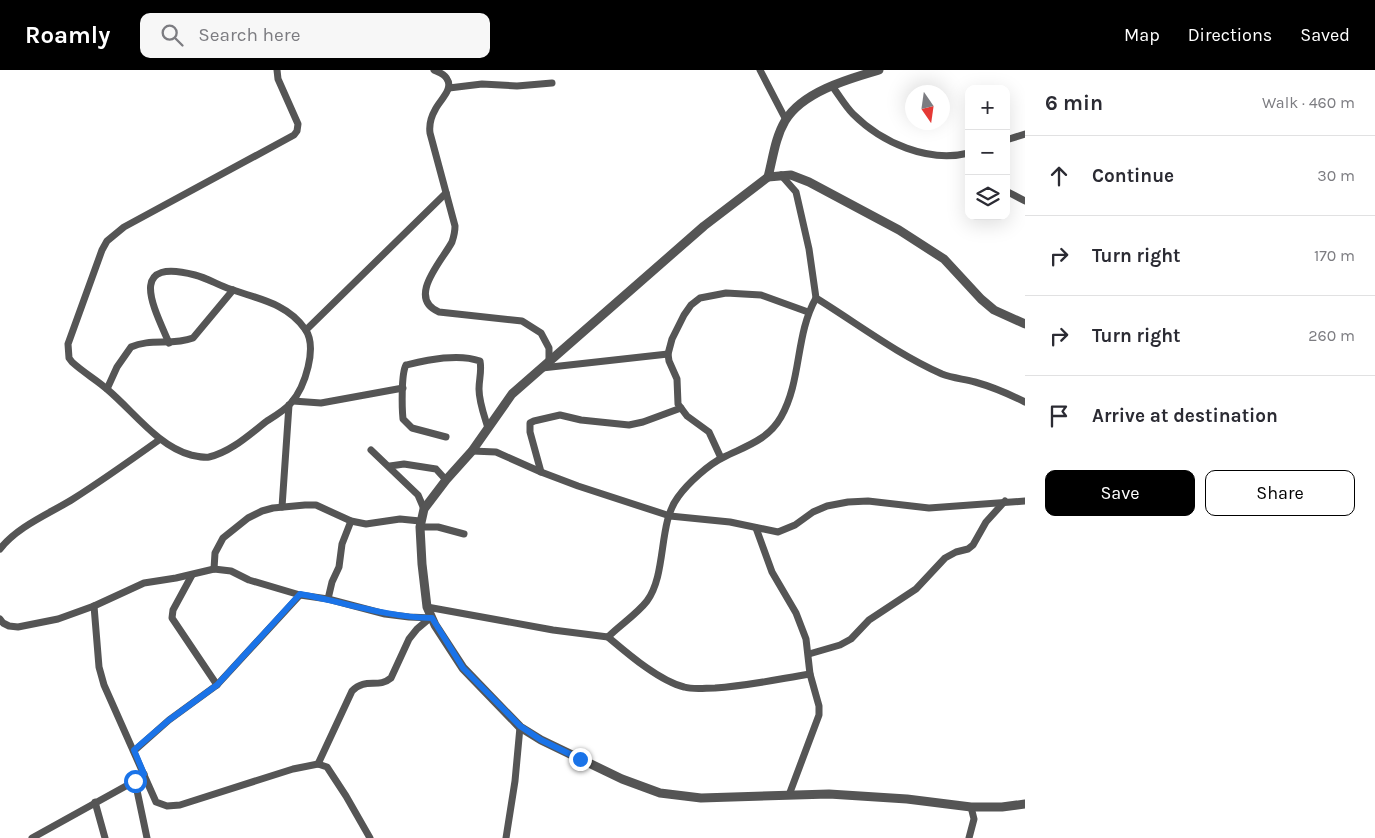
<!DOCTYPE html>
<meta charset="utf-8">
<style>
body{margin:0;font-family:Karla,sans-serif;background:#f7f7f7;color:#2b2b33}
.controls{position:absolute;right:15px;top:15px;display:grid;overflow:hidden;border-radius:10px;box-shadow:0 5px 20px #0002}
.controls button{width:45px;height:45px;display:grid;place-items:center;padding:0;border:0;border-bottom:1px solid #e1e1e2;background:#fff;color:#2b2b33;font:25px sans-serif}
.compass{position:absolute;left:905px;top:15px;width:45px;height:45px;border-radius:50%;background:#fff;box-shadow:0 5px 20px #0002;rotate:167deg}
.stop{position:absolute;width:15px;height:15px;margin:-11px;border:4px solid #1a73e8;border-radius:50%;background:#fff}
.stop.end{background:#1a73e8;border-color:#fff;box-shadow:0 1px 5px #0008}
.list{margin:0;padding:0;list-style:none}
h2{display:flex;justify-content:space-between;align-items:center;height:65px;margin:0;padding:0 20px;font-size:21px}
h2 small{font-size:16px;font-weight:400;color:#7c7c81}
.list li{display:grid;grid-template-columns:32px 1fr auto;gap:15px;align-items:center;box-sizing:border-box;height:80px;padding:0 20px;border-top:1px solid #e1e1e2}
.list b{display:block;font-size:19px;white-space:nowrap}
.list em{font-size:16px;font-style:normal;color:#7c7c81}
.actions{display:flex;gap:10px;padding:15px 20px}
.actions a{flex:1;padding:11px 0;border:1px solid #000;border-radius:10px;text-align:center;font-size:18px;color:#000}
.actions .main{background:#000;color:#fff}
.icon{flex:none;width:28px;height:28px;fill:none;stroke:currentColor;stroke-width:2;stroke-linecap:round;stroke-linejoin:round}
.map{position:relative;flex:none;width:1025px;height:768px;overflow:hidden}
header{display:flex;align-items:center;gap:30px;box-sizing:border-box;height:70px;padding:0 25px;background:#000;color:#fff}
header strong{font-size:24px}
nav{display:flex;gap:28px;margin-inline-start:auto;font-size:18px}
.search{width:350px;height:45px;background:#f7f7f7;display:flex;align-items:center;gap:12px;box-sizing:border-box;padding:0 18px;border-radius:10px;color:#7c7c81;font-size:19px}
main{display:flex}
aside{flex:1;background:#fff}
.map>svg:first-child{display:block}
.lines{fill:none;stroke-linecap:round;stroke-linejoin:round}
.minor{stroke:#555;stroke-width:7}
.tertiary{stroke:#555;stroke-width:9}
.route{stroke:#1a73e8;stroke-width:6}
</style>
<header>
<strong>Roamly</strong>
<div class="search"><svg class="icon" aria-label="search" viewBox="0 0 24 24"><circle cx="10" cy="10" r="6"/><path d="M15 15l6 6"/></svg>Search here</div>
<nav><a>Map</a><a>Directions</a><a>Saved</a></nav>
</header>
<main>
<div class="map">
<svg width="1025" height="768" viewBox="0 0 1025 768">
<rect width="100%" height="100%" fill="#fff"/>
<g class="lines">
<g class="minor">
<path d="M 434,0 C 438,2 445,4 447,9 C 454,19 439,31 435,40 C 431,47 429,55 430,63 L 455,156 C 455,162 454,166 452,172 C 442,191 406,228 439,242 L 522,251 L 541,263 L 549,278 L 549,292"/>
<polyline points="760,0 786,50"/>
<path d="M 832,16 C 839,25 845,36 853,44 C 882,73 928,93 969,83"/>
<polyline points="449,18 482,14 517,16 552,13"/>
<polyline points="1006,70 1025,64"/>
<path d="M 781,105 L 796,122 L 809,179 L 816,228 C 858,254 897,284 942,304 C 952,308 964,309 975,312 C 993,317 1009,324 1025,332"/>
<polyline points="1006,121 1025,131"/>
<polyline points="306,260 446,123"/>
<path d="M 169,273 C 154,238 126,187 195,205 C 207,208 218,215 230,219 C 258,229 287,233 305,259 C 318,277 305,317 291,333 C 285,340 275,346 267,351 C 250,364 231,382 209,387 C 204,388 196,386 191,385 C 158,376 134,342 108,320 C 97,310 84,303 72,292 L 69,288 L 68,274 L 102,180 L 107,171 L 124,157 L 294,65 L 297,61 L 298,54 L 278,9 L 277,0"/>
<polyline points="542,298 668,284"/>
<path d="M 107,319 L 117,297 L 131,277 C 150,268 172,276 193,268 L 233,220"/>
<polyline points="293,331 321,333 403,318"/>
<path d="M 446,367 L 412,358 L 403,349 C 402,339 401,304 406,295 C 428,290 458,283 480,291 C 482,301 479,309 479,319 C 479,332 484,345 488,358"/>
<polyline points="371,380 418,425 424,439"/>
<polyline points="472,381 496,382 541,402 578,416 670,446 730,452 778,462 795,455 813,442 827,436 848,432 868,431 929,438 1025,431"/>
<polyline points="721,388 709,362 687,346 678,334 677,309 669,291 668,284 672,269 684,245 691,235 700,228 726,223 761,225 808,242"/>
<polyline points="390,396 404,394 436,399 446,410"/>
<polyline points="541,402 530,362 530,353 534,351 560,345 581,350 629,355 643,352 681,338"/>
<polyline points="282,437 289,335"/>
<polyline points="420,457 438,457 464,464"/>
<polyline points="756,458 772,502 796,543 806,569 810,604 819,636 819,645 789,725"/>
<path d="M 0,479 C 18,456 49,444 73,429 C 103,410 131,390 159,370"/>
<polyline points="214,499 215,483 223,468 248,448 262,441 273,438 305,435 316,435 351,451 366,454 400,449 420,451"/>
<polyline points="192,505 173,540 172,548 217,615"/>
<polyline points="328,529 332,512 339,497 342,474 351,451"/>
<polyline points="94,536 99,597 104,615 156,732 167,736 180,735 293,699 318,694 327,697 346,726 370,768"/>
<path d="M 427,537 L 553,560 L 608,567 C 620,555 637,544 647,531 C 667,504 658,453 678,427 C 688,413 709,394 724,387 C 746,376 768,370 781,347 C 802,310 795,265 816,228"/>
<polyline points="0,549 3,553 9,556 18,557 58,549 94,536 144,513 176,508 214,499 231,501 249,510 300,525 328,529 385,544 409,547 432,548 433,550"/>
<path d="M 608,567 C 627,583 659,611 684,617 C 694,620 705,618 715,618 C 747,616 779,609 810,604"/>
<polyline points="809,584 840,575 851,569 869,550 916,519 945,488 956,482 968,479 973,475 986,452 1005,431"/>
<polyline points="134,681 169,650 217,615 300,525"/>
<path d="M 318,694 L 352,621 C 366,607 378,619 391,608 L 409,569 L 417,559 L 430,548"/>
<polyline points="135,711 147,768"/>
<polyline points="95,732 105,768"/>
<polyline points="32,768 135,711 144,704"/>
<polyline points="506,768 515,711 520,657"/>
<polyline points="969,768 974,749 971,737"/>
</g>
<g class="tertiary">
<path d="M 768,107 C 773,88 775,68 785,51 C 802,22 848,9 879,0"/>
<polyline points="1025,254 994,240 981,229 944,189 899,160 809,112 791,105 768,107 704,156 512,324 472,381 446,410 424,439 420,457 422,494 427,537 435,555 463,598 520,657 541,670 622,709 660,723 701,728 829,724 907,729 971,737 1002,737 1025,734"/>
</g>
</g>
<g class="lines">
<path class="route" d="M 135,711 L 144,704 L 134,680 L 169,650 L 217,615 L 300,524 C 344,532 386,547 432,548 L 463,598 L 520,656 L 541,670 L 580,689"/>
</g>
</svg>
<div class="controls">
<button>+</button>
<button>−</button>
<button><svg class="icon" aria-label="layers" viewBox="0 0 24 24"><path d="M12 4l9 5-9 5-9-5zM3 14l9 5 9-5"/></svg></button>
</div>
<svg class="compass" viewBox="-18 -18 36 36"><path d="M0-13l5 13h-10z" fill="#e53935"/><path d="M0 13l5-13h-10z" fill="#7c7c81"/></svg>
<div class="stop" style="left:135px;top:711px"></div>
<div class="stop end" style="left:580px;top:689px"></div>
</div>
<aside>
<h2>6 min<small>Walk · 460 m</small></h2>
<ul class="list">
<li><svg class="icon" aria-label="ahead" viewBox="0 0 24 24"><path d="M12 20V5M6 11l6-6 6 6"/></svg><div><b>Continue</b></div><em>30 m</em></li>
<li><svg class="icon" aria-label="right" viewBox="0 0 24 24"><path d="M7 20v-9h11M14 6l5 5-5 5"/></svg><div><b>Turn right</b></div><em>170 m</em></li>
<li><svg class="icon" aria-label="right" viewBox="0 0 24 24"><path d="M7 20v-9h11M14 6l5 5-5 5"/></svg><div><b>Turn right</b></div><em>260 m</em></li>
<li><svg class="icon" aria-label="arrive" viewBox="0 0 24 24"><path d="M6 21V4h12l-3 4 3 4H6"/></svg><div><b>Arrive at destination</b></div></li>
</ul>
<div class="actions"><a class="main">Save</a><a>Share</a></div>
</aside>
</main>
